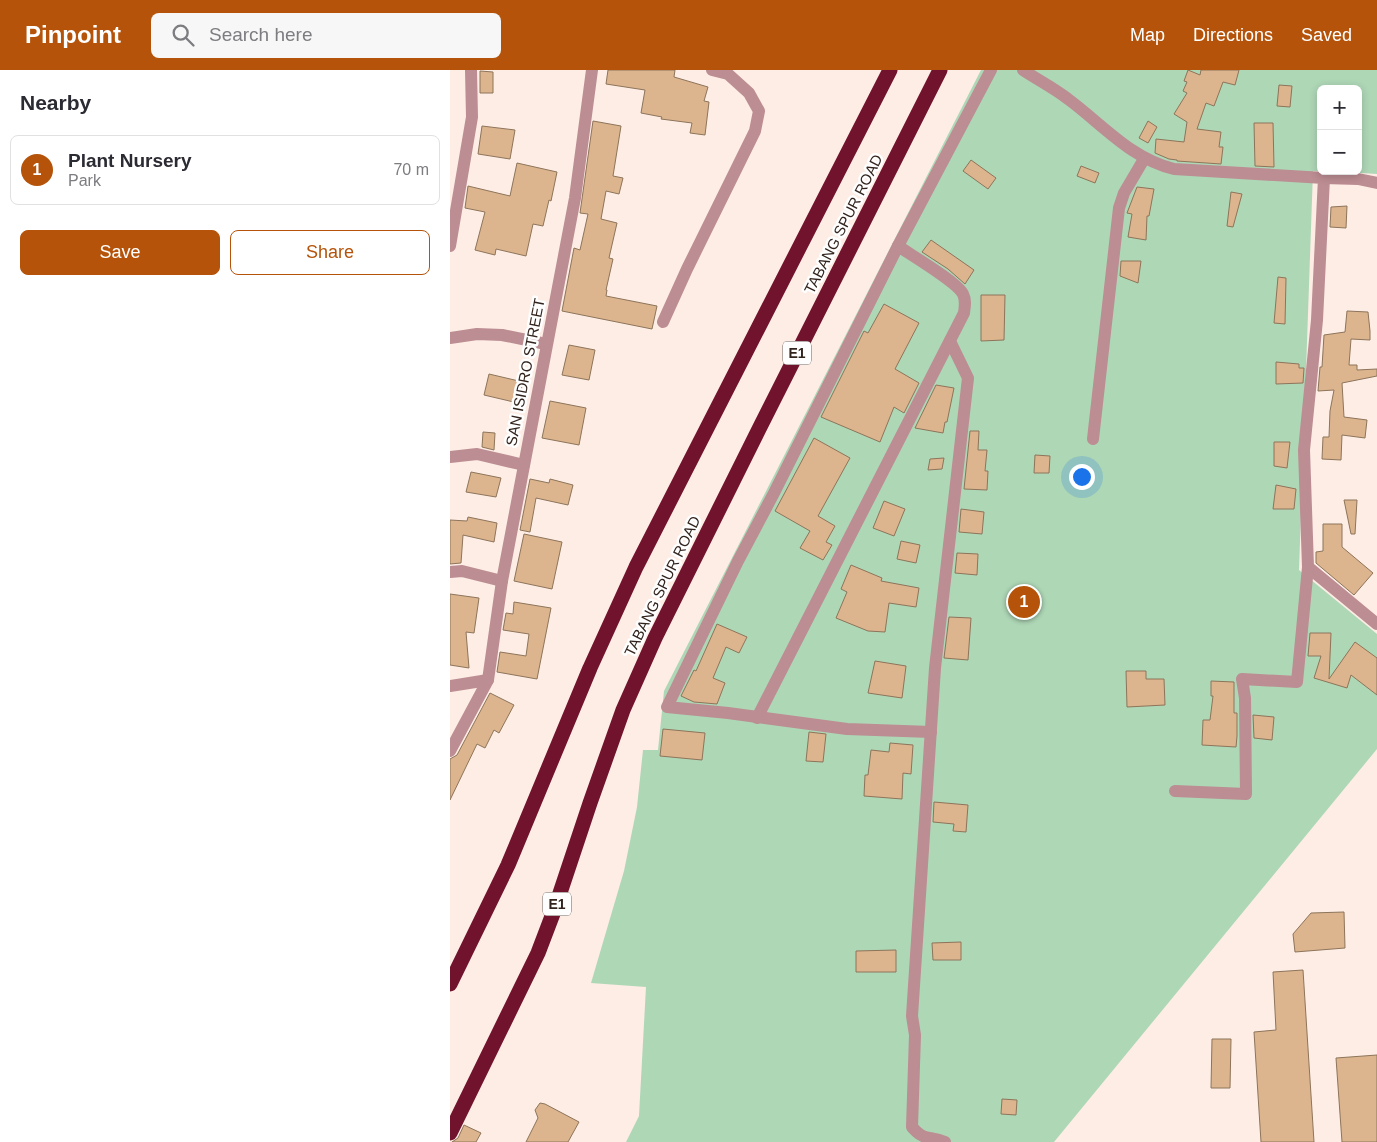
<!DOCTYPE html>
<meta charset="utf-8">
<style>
body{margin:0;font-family:Helvetica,sans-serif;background:#f7f7f7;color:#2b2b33}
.controls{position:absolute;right:15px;top:15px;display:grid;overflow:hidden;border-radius:8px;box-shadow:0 2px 8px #0003}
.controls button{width:45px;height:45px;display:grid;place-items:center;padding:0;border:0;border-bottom:1px solid #e1e1e2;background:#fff;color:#2b2b33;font:25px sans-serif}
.you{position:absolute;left:631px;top:406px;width:18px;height:18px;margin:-12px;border:4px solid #fff;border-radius:50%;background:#1a73e8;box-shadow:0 0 0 8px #1a73e833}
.badge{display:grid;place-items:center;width:32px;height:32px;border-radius:50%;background:#b45309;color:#fff;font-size:16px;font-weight:700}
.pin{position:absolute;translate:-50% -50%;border:2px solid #fff;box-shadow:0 1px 5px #0006}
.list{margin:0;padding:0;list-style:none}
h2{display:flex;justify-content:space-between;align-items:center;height:65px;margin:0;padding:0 20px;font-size:21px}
h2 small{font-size:16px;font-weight:400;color:#7c7c81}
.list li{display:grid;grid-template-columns:32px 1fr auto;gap:15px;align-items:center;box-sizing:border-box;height:70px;margin:0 10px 10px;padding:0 10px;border:1px solid #e1e1e2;border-radius:8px}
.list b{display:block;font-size:19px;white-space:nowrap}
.list p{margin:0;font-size:16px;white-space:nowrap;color:#7c7c81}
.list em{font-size:16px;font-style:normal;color:#7c7c81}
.actions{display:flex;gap:10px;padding:15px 20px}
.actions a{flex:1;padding:11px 0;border:1px solid #b45309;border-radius:8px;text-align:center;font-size:18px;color:#b45309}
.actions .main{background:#b45309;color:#fff}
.icon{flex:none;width:28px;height:28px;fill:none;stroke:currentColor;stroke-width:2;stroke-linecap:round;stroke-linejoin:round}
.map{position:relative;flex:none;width:927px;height:1072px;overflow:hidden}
header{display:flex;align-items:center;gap:30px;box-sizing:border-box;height:70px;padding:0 25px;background:#b45309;color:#fff}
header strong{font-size:24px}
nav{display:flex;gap:28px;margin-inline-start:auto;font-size:18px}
.search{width:350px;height:45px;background:#f7f7f7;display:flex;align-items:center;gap:12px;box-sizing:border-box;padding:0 18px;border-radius:8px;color:#7c7c81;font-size:19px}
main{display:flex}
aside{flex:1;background:#fff}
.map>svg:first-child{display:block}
.green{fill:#aed7b6}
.building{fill:#dcb58e;stroke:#8d745a}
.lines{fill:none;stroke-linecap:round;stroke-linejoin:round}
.minor{stroke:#bc8d93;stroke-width:12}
.motorway{stroke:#72132e;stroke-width:15}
.labels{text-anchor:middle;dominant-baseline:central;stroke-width:5;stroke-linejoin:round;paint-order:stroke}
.shield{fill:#fefefe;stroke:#6f6560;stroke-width:1}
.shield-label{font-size:14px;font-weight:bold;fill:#32241d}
.street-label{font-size:15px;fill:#32241d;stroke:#fefefe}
</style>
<header>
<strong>Pinpoint</strong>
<div class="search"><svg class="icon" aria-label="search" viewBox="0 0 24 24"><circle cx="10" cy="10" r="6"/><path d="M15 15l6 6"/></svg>Search here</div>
<nav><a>Map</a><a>Directions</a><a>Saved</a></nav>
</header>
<main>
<aside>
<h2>Nearby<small></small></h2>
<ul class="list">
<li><span class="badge">1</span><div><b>Plant Nursery</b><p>Park</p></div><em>70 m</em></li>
</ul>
<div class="actions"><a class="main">Save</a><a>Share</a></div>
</aside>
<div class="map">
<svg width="927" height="1072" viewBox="0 0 927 1072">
<rect width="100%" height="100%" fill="#fdede5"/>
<polygon class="green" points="531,0 927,0 927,104 880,101 908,101 908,19 871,19 871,101 863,101 849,500 927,564 927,679 604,1072 176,1072 189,1046 196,917 141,913 174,801 187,737 193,680 208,680 214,621"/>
<g class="building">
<polygon points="158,0 225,0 224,7 258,17 254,31 259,32 255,65 240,63 242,53 211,49 212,47 191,43 195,20 156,14"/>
<polygon points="738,0 750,5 751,0 789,0 785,15 773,12 764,36 756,33 747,59 771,62 769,77 773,77 771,94 727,91 727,90 719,89 705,83 706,69 734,72 737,52 724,44 737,23 733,21 737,12 734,11"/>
<polygon points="30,1 43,2 43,23 30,23"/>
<polygon points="829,15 842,16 840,37 827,36"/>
<polygon points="143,51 171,56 163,106 173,108 169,124 156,121 151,149 167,153 159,188 163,189 156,220 157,220 156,226 207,236 202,259 112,241 124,178 130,180 138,144 130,143"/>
<polygon points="698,51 707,57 698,73 689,68"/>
<polygon points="804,53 823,53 824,97 805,96"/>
<polygon points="32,56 65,60 60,89 28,84"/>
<polygon points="521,90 546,108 538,119 513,101"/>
<polygon points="67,93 107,102 101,131 99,130 93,156 83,154 76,186 46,179 45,185 25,180 35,142 15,138 18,116 60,126"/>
<polygon points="631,96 649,103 645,113 627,106"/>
<polygon points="687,117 704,119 699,146 697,146 696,170 678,167 682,144 677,143"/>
<polygon points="781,122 792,124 783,157 777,156"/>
<polygon points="897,136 896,158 880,157 881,137"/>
<polygon points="481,170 524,200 515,214 498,199 472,182"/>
<polygon points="671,191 691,191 688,213 670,206"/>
<polygon points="828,207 836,208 835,254 824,253"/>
<polygon points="531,225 555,225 554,270 531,271"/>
<polygon points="434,234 469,253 445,299 469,313 454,343 444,337 430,372 371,347 414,261 418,263"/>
<polygon points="897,241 918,242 920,261 920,270 901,269 899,295 907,295 907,300 927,299 927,306 892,313 894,347 917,350 915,368 892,365 891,390 872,389 873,367 879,367 880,341 884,320 868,321 870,297 872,297 874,265 895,262"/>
<polygon points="119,275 145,280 139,310 112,305"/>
<polygon points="826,292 849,294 849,298 854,298 853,313 826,314"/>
<polygon points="39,304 73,312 68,333 34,325"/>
<polygon points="486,315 504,318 497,352 495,352 493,363 465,358"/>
<polygon points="100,331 136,338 129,375 92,368"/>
<polygon points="520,361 529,361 528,380 537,380 535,401 538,401 537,420 514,419"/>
<polygon points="33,362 45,363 44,380 32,377"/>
<polygon points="364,368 400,388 368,446 385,456 376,472 382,475 373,490 350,478 360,461 325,441"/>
<polygon points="824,372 840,372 837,398 824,396"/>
<polygon points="585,385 600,386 599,403 584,403"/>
<polygon points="494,388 492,399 478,400 480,389"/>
<polygon points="21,402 51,408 46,427 16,422"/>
<polygon points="80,409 99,413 100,409 123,415 118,435 86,428 80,462 70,460"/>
<polygon points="826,415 846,419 844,439 823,439"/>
<polygon points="894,430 907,430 905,464 901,464"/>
<polygon points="434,431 455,439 444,466 423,458"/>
<polygon points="511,439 534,442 532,464 509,462"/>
<polygon points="18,447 47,453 44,472 13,465 11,493 0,494 0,450 17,451"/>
<polygon points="873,454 892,454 892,477 923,503 904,525 866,493 866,482 873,481"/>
<polygon points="74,464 112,472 102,519 64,511"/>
<polygon points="451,471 470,475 466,493 447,489"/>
<polygon points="507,483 528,484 527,505 505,503"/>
<polygon points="401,495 432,508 431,511 469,518 466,537 439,533 435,562 418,561 386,548 397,522 391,519"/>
<polygon points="0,524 29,528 24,563 16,562 19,598 0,595"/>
<polygon points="64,532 101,538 87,609 47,602 50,582 76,586 79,564 53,560 56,543 63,544"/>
<polygon points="499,547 521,548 518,590 494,588"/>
<polygon points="267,554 297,567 289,583 276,577 263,608 275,613 267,634 244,632 231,626 244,600 246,601"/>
<polygon points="860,563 881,563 879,609 905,572 927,588 927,625 901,605 897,618 864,608 871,586 858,586"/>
<polygon points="425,591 456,596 452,628 418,623"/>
<polygon points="676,601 696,601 696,609 714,609 715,635 677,637"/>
<polygon points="761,611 784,612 784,643 787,643 787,666 786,677 752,675 753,650 760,650 763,626 761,626"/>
<polygon points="40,623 64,635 49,663 44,660 35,678 27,674 0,730 0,689 7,685"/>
<polygon points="803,645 824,647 822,670 804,668"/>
<polygon points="213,659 255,663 252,690 210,686"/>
<polygon points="359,662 376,664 373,692 356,691"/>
<polygon points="440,673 463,675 461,704 453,703 452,729 414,726 415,705 418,705 421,680 439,682"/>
<polygon points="484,732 518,735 516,762 503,761 504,754 483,752"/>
<polygon points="894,842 895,878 845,882 843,864 861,843"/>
<polygon points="511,872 511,890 483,890 482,873"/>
<polygon points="446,880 446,902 406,902 406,881"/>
<polygon points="853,900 864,1072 811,1072 804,962 826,960 823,902"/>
<polygon points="762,969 781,969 780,1018 761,1018"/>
<polygon points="927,985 927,1072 892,1072 886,988"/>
<polygon points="552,1029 567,1030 566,1045 551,1044"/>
<polygon points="90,1033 95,1034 129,1052 118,1072 76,1072 88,1048 85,1040"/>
<polygon points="14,1055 31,1063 26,1072 2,1072 8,1068"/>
</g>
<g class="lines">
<g class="minor">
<path d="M 573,0 C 588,10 604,18 618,29 C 652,54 681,89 724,99 L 874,108 L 867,250 L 854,380 L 858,497 L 927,554"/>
<polyline points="874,108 908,109 927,113"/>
<polyline points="0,176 22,47 21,0"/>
<polyline points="213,252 237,199 305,61 309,41 299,23 278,4 262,0"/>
<polyline points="0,268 27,264 52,265 96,274"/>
<polyline points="643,369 669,138 674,123 694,89"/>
<polyline points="0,387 27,384 74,395"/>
<polyline points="0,502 12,501 52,511"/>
<polyline points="0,616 38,610"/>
<path d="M 307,648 L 514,243 C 515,236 516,230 513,224 C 507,212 461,185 448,176"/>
<polyline points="481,662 397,659 278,643 217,637 288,491 324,423 448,176 541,0"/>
<polyline points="0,681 38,610 52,511 125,128 142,0"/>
<polyline points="725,721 796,724 795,628 792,609 847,612 858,497"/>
<path d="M 495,1072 C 479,1065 475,1072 462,1057 L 465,965 L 462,946 L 485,598 L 518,308 L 500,271"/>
</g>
<g class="motorway">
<polyline points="0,914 58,795 140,598 186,497 440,0"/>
<polyline points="0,1063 88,883 104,841 140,733 173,640 205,568 309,359 490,0"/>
</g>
</g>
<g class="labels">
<g class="shield">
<rect x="333" y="271.5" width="28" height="23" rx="4"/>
<rect x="93" y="822.5" width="28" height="23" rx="4"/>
</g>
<g class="shield-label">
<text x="347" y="283">E1</text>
<text x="107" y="834">E1</text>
</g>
<g class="street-label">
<text transform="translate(393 154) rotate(-63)">TABANG SPUR ROAD</text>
<text transform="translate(75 302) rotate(-79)">SAN ISIDRO STREET</text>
<text transform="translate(212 516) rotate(-64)">TABANG SPUR ROAD</text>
</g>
</g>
</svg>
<div class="controls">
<button>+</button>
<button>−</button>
</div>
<div class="you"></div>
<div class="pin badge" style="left:574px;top:532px">1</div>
</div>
</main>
